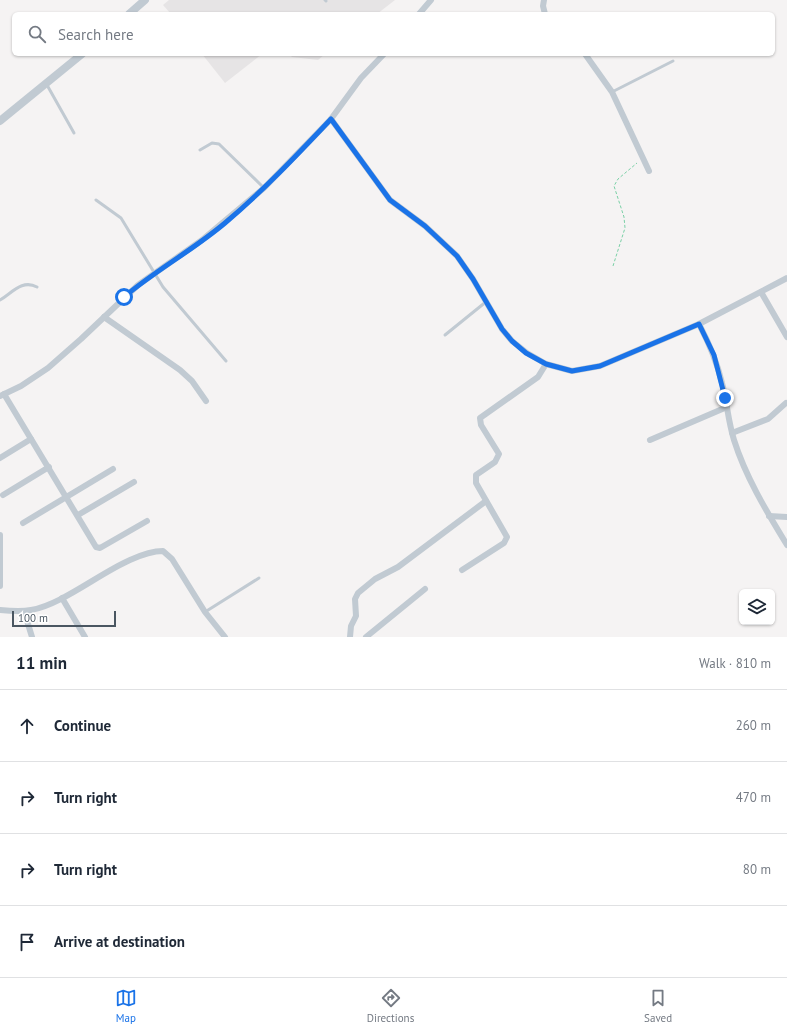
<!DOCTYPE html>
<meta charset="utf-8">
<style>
body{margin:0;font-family:"PT Sans",sans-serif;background:#f2f2f3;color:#1f2937}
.controls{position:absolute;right:12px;bottom:12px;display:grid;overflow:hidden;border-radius:6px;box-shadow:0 1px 3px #0004}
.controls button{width:36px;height:36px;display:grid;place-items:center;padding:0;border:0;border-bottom:1px solid #e0e1e3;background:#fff;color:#1f2937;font:20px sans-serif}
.scale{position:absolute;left:12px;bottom:10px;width:104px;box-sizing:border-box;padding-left:4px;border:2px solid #4a5661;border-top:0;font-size:11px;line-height:14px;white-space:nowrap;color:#4a5661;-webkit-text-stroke:3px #fff;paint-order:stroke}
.stop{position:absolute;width:12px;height:12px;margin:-9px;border:3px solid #1a73e8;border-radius:50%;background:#fff}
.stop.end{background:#1a73e8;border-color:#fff;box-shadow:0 1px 4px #0008}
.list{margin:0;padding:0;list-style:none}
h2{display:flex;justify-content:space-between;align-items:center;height:52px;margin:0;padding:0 16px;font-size:17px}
h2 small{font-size:13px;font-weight:400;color:#747a83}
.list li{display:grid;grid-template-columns:26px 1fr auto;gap:12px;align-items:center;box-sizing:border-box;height:72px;padding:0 16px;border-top:1px solid #e0e1e3}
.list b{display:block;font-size:15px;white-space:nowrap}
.list em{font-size:13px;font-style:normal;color:#747a83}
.icon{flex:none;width:22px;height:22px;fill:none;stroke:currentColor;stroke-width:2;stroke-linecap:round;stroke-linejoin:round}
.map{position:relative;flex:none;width:787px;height:637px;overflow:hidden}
.search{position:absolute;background:#fff;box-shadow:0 1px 3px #0004;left:12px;right:12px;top:12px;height:44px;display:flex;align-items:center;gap:10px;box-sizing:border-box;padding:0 14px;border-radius:6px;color:#747a83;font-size:15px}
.sheet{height:340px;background:#fff}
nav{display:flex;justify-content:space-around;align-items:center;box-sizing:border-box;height:56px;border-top:1px solid #e0e1e3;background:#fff;font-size:11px;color:#747a83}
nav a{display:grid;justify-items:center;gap:2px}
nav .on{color:#1a73e8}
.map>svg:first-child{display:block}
.education{fill:#e6e4e5}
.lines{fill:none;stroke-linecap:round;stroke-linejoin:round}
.path{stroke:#7ad0a6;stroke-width:1;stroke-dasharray:3 2;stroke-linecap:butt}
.service{stroke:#c1cad2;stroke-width:3}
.minor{stroke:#c1cad2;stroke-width:6}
.tertiary{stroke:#c1cad2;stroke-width:8}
.route{stroke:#1a73e8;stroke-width:5}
</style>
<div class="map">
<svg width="787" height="637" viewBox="0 0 787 637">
<rect width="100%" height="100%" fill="#f5f3f3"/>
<g class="education">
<polygon points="169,0 395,0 377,14 171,14 163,5"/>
<polygon points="202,54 262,54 225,83"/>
<polygon points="289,54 325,54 318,60 292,57"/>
</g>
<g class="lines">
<polyline class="path" points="613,266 625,228 624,217 614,186 618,179 637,163"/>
<g class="service">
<polyline points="325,0 326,1"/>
<polyline points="47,85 74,133"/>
<polyline points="612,92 673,61"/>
<polyline points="200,150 212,143 219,144 264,188"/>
<polyline points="96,200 121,218 163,287 226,361"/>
<path d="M 0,300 C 12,293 22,279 37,287"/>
<polyline points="445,335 487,301"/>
<polyline points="205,612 259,578"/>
</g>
<g class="minor">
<polyline points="544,0 543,6 545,14"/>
<polyline points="419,14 431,0"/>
<polyline points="585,54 612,92 649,171"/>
<polyline points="331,119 390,200 425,226 457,256 473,279 502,329 512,341 527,353 546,364 572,371 600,366 699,324 787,278"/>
<polyline points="761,292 787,337"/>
<polyline points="104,317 180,370 192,381 206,401"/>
<path d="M 699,324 C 709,343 717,362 722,383 C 727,402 728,421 734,440 C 746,478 767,512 787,545"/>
<polyline points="4,394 96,547 100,548 147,521"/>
<polyline points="0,396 21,386 48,368 81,339 138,285 202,240 264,188 331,119 361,78 384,54"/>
<polyline points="732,433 768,419 786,403"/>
<polyline points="650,440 727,407"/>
<polyline points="0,458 31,439"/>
<polyline points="3,495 49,467"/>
<polyline points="78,515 134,482"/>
<polyline points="769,516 787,517"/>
<polyline points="23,523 113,469"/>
<polyline points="0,535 0,586"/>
<polyline points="462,570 504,543 507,537 476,483 476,475 495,462 499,454 481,425 480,418 538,377 546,364"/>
<polyline points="62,598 85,637"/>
<path d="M 0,610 C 10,611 21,612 31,610 C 61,605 100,573 130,560 C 141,555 151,551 163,551 L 172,559 L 205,612 L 225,637"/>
<polyline points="24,611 32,637"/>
<polyline points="350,637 351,626 356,616 355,599 358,593 375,579 398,567 486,501"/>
<polyline points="366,637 425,589"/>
</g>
<g class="tertiary">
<polyline points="129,14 145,0"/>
<polyline points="0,121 82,54"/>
</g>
</g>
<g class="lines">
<path class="route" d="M 124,297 C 156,270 193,250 225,223 C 263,191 297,155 331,119 L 390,200 L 425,226 L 457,256 L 473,279 L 502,329 L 512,341 L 526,353 L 546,364 L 572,371 L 600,366 L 699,324 L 714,355 L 725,398"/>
</g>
</svg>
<div class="controls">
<button><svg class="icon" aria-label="layers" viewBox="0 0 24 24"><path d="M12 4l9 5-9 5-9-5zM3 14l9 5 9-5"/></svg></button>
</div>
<div class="scale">100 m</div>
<div class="stop" style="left:124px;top:297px"></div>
<div class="stop end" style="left:725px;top:398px"></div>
<div class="search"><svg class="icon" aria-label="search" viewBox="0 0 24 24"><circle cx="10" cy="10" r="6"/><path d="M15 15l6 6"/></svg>Search here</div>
</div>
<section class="sheet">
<h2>11 min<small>Walk · 810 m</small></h2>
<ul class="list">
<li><svg class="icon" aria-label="ahead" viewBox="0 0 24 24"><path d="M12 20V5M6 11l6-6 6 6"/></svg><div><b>Continue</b></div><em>260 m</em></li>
<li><svg class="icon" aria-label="right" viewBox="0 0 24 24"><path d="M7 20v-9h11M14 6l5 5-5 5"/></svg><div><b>Turn right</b></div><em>470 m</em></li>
<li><svg class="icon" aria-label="right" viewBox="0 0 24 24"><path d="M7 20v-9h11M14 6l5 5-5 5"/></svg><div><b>Turn right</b></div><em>80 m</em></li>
<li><svg class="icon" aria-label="arrive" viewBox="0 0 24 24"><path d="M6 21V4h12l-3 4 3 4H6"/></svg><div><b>Arrive at destination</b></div></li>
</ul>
</section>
<nav>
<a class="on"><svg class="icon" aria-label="map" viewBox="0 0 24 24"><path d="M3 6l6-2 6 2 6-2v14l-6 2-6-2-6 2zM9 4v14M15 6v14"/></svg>Map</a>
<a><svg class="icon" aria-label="directions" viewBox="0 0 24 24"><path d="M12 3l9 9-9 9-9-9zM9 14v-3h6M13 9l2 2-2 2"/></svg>Directions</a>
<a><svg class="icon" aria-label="saved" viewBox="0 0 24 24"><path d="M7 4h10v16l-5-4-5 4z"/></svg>Saved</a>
</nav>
